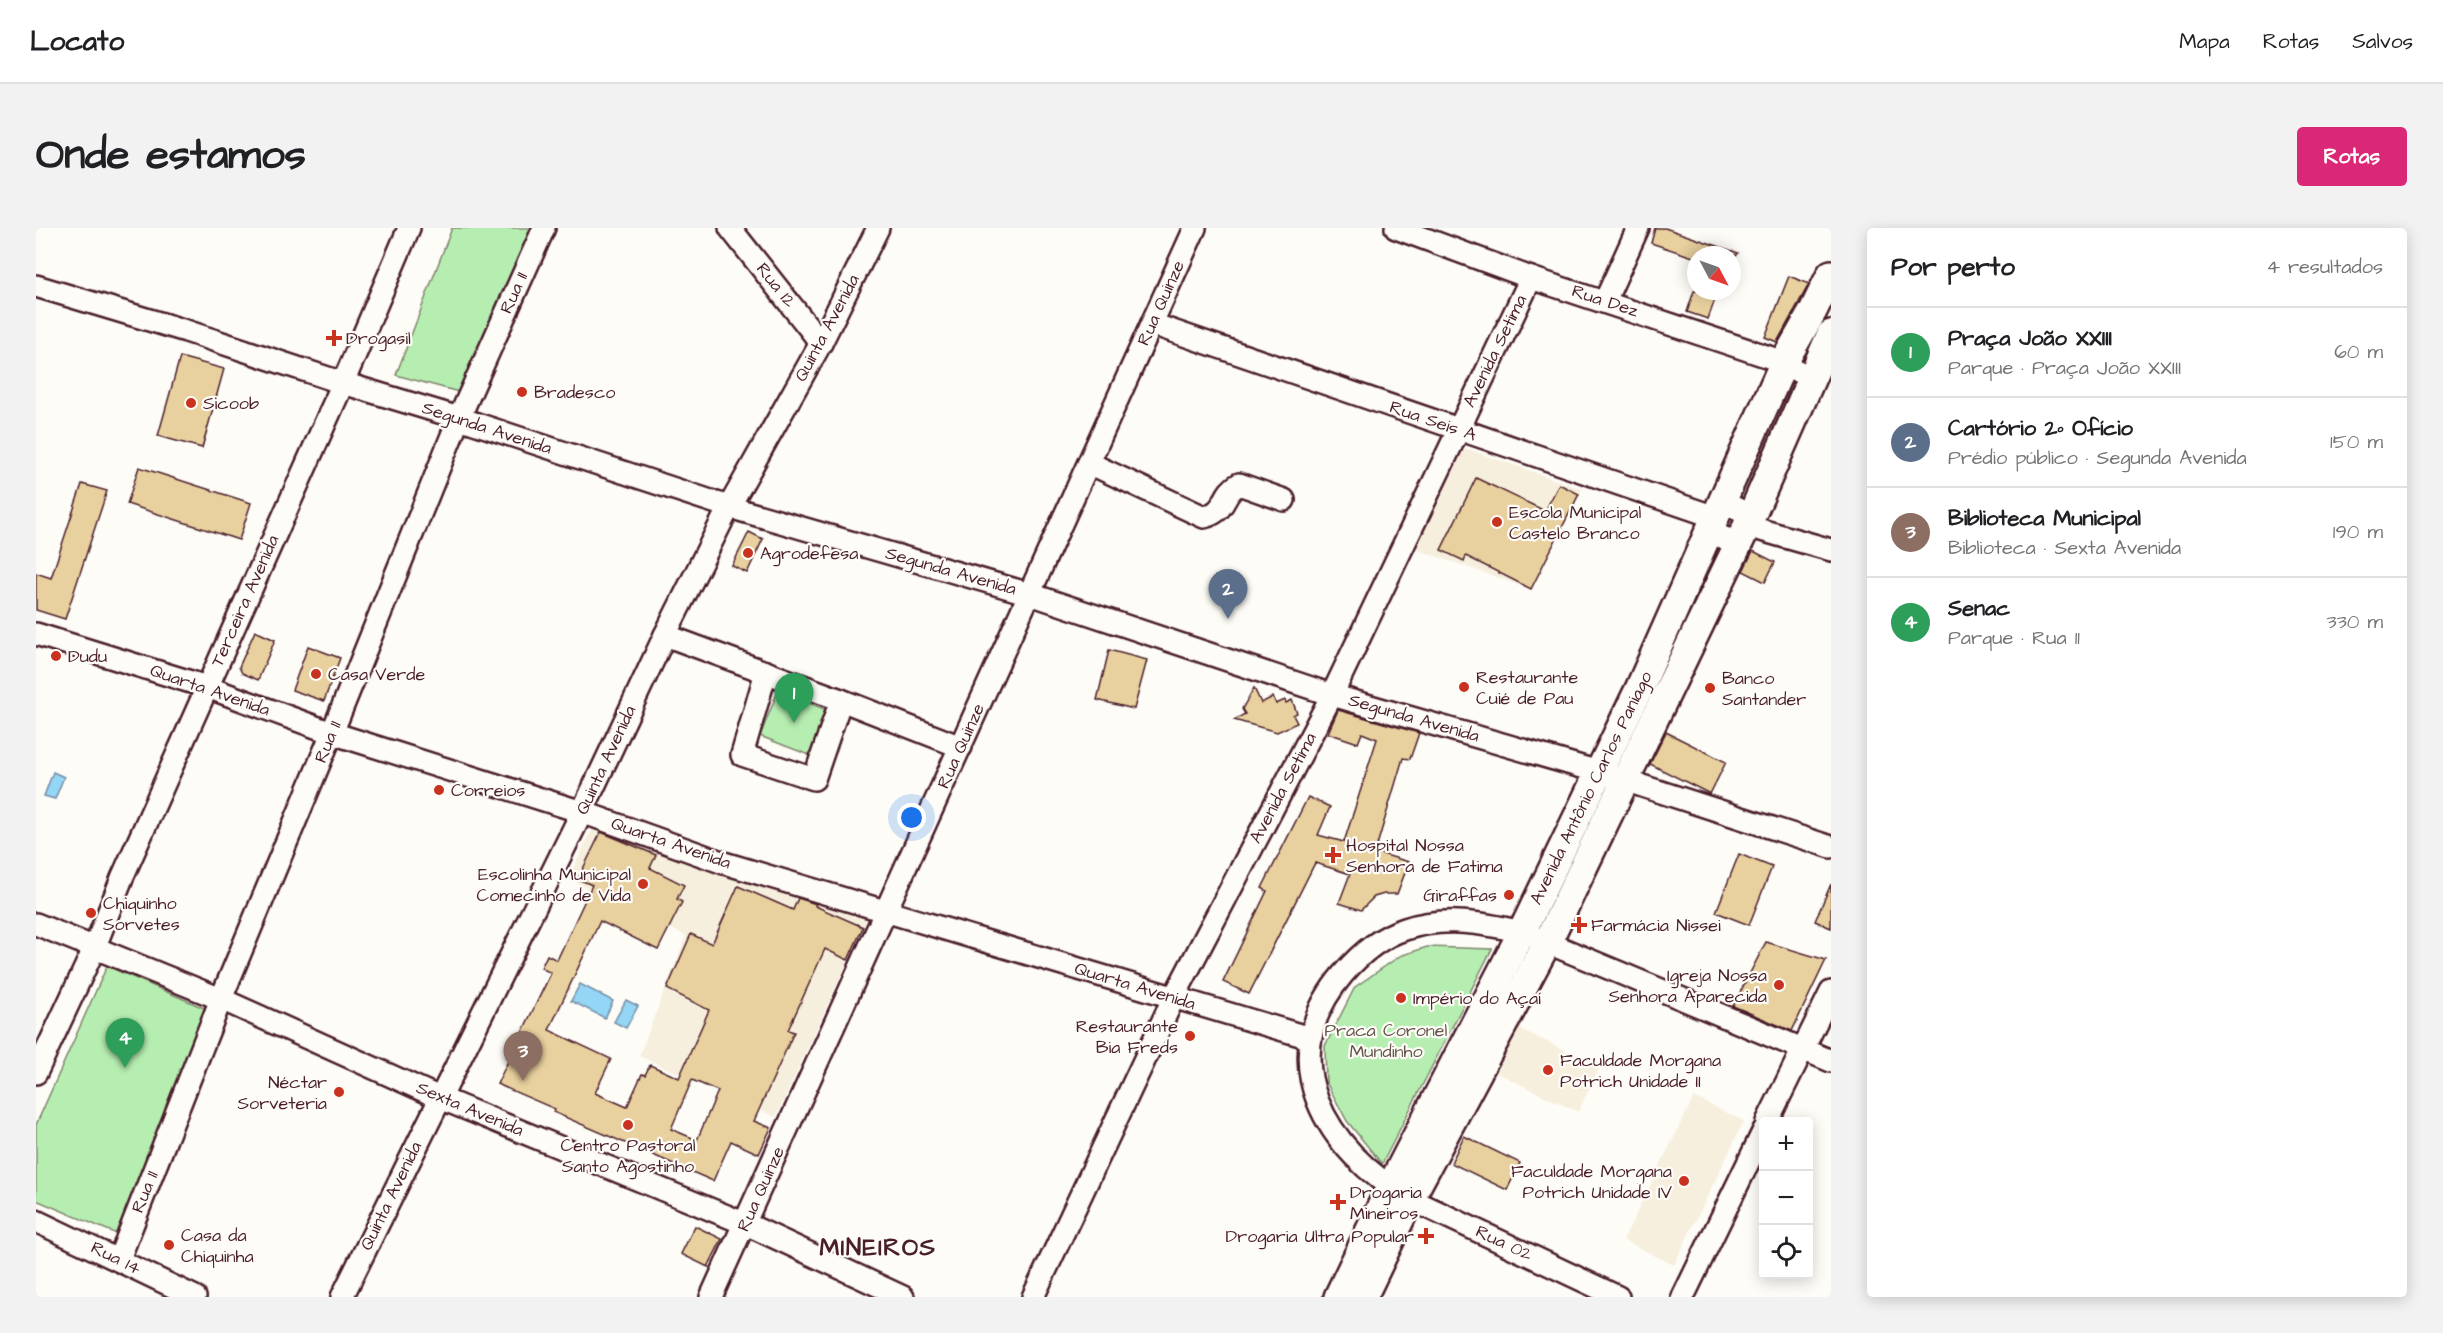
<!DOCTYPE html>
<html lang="pt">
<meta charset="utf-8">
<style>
body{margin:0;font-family:"Architects Daughter",sans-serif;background:#f2f2f2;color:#202124}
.controls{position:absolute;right:18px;bottom:18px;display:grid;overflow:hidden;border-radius:6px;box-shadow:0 3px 15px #0003}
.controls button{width:54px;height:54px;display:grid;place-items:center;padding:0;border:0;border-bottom:2px solid #e0e0e0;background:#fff;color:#202124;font:30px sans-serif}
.compass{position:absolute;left:1651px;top:18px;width:54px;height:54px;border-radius:50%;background:#fff;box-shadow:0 3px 15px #0003;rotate:131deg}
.you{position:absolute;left:876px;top:590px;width:21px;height:21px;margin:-15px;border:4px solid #fff;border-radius:50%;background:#1a73e8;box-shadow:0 0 0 9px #1a73e833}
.badge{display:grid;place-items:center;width:39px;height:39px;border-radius:50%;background:#db2777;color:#fff;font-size:20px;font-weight:700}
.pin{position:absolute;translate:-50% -50px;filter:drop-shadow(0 2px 3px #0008)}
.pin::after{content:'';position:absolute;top:32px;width:21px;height:18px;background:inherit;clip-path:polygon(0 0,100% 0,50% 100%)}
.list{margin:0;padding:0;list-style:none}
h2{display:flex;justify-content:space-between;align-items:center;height:78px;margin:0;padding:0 24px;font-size:26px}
h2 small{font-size:20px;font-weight:400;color:#757577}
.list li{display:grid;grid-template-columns:39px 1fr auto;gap:18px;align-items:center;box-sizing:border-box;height:90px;padding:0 24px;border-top:2px solid #e0e0e0}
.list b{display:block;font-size:22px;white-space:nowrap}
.list p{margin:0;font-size:20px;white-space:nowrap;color:#757577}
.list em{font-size:20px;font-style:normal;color:#757577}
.icon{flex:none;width:33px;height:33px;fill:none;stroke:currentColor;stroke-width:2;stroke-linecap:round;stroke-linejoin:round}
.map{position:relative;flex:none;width:1795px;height:1069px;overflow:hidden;border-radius:6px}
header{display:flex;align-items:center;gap:36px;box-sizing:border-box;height:84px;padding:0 30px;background:#fff;border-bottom:2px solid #e0e0e0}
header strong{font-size:28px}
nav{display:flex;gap:33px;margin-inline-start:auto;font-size:21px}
.intro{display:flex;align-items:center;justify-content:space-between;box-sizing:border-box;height:144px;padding:0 36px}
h1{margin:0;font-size:42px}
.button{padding:15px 27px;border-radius:6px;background:#db2777;color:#fff;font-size:21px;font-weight:700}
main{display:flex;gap:36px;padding:0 36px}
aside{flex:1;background:#fff;border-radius:6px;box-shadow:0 3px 15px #0003}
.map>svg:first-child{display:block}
.built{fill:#f7efdd}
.green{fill:#b6eeb1;stroke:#80866e;stroke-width:1.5}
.water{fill:#94d6f5;stroke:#768da4;stroke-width:1.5}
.building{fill:#e8d09f;stroke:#4a1f2b;stroke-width:1.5;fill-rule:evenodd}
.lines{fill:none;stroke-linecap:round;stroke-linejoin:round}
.minor-casing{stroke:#4a1f2b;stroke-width:26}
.major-casing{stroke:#4a1f2b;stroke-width:32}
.minor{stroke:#fdfcf7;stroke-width:21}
.major{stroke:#fdfcf7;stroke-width:27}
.poi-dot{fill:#c8321e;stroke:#fdfcf7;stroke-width:2}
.labels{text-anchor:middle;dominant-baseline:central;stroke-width:4.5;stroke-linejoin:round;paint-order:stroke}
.street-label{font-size:18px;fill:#4a1f2b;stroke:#fdfcf7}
.poi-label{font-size:18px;fill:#4a1f2b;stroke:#fdfcf7;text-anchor:start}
.park-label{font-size:18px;fill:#65534c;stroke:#fdfcf7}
.district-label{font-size:24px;font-weight:bold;letter-spacing:1.5px;fill:#4a1f2b;stroke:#fdfcf7}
</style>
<header>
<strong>Locato</strong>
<nav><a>Mapa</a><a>Rotas</a><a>Salvos</a></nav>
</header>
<div class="intro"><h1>Onde estamos</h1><a class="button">Rotas</a></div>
<main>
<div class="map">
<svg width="1795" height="1069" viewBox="0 0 1795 1069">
<rect width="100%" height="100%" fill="#fdfcf7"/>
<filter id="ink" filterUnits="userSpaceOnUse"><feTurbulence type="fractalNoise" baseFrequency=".0167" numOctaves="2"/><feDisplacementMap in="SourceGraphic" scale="12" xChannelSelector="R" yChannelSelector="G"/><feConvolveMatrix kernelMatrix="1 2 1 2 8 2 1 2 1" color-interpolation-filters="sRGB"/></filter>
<g filter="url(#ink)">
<g class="built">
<polygon points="1432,221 1546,261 1495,361 1379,321 1427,223"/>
<polygon points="557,599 832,689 740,889 603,828 650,708 532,651"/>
<polygon points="1482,800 1564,839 1542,884 1461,845"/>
<polygon points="1658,869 1708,893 1638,1037 1587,1012"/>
</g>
<g class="green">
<polygon points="416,0 501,0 423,164 360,147"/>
<polygon points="742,463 791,482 773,527 724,508"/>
<polygon points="1391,719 1456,721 1346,936 1311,893 1290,854 1289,818 1319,759 1364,728"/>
<polygon points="71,738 175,783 88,1009 0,972 0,897"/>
</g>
<g class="water">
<polygon points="17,544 28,549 19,571 8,568"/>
<polygon points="544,756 577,773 569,790 535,773"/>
<polygon points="590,772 602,778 590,800 578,794"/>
</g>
<g class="building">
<polygon points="1619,0 1629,0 1702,25 1701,27 1660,27 1660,30 1615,15"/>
<polygon points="1753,48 1773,56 1741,114 1729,109"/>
<polygon points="1658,63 1682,63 1672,91 1651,84"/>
<polygon points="144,129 188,141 166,220 122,208"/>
<polygon points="103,239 215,275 203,312 91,276"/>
<polygon points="1440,250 1509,283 1523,256 1543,266 1495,361 1430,328 1428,333 1405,322"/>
<polygon points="46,256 71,263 29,391 0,382 0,345 15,350"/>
<polygon points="713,304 727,311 711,345 696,338"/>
<polygon points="1717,323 1739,334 1729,354 1707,343"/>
<polygon points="219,403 239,412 222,452 206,445 203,439"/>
<polygon points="272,418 304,430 288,473 256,462"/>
<polygon points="1073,422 1111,432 1098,481 1061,472"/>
<polygon points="1218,460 1225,475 1237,469 1240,476 1249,472 1250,475 1256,472 1261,485 1257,487 1261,495 1241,504 1198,492 1209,486 1206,481"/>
<polygon points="1302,482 1383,505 1374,531 1367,530 1339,624 1373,634 1361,666 1348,666 1338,669 1325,682 1303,675 1314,646 1279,635 1213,766 1187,754 1231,663 1226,660 1272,569 1294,579 1282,607 1308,614 1341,511 1326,505 1322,515 1292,505"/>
<polygon points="1630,504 1690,534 1674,566 1614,536"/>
<path d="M 565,604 L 620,627 L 614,640 L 648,657 L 641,671 L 646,674 L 622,722 L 564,693 L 513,802 L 575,831 L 559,865 L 591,879 L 606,846 L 609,847 L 614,837 L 643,850 L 673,782 L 631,761 L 655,706 L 676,716 L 702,658 L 757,682 L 762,670 L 780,676 L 779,678 L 827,699 L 812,732 L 789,721 L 752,802 L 758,804 L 718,893 L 735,900 L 723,926 L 695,913 L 677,953 L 517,884 L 519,881 L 461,856 L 515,745 L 505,740 L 511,727 L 521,732 L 556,657 L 542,651 ZM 656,852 L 682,863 L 661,912 L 635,901 Z"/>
<polygon points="1703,626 1736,639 1713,697 1680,684"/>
<polygon points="1795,656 1795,700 1779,693"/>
<polygon points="1730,714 1790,732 1756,803 1697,778"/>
<polygon points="1428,908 1484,935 1471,962 1415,935"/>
<polygon points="659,998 686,1011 672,1039 645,1026"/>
</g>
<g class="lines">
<defs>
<g id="minor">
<polyline points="694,0 785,115"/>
<polyline points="1360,0 1495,50 1748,134 1775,152"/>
<polyline points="0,58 150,103 307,155 423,190 693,279 994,366 1296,467 1563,544 1795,619"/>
<polyline points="1569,73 1602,0"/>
<polyline points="1116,96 1679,289"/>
<path d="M 1053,235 L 1168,289 C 1192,283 1185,266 1203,256 L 1248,272"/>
<circle cx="1694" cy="295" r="16"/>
<polyline points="1711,298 1795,322"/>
<polyline points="0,406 171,459 296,505 546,584 688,635 1274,810"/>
<polyline points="629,407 805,472 925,519"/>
<polyline points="730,444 706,527 778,551 805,472"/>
<polyline points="0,696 185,771 404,870 710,996 867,1069"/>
<polyline points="0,845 58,721 86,650 307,155 373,0"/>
<polyline points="1731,894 1795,764"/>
<polyline points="0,993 159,1069"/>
<polyline points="83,1031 185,771 296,505 423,190 508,0"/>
<polyline points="306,1069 546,584 629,407 693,279 785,115 842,0"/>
<polyline points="675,1069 1159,0"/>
<polyline points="997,1069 1138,769 1296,467 1495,50"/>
<path d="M 1582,1069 L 1374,971 C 1290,923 1234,832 1307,746 C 1324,726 1344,709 1369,701 C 1408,688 1447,695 1486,704 L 1795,833"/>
<polyline points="1647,1069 1728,902"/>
</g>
<g id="major">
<polyline points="1302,1069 1354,960 1486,704 1604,459 1748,134 1777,83 1795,46"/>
<polyline points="1327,1069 1374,971 1511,715 1711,298 1795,106"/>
</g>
</defs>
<use href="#minor" class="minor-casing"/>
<use href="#major" class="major-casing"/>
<use href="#minor" class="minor"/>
<use href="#major" class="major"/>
</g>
</g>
<g class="poi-dot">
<path d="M295 101h6v6h6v6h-6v6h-6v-6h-6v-6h6z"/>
<circle cx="486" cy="164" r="6"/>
<circle cx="155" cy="175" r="6"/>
<circle cx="1461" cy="294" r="6"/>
<circle cx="712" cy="325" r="6"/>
<circle cx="20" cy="428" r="6"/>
<circle cx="280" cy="446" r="6"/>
<circle cx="1428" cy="459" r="6"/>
<circle cx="1674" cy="460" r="6"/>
<circle cx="403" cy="562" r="6"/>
<path d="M1294 618h6v6h6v6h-6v6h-6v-6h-6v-6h6z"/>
<circle cx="607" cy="656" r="6"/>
<circle cx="1473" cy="667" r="6"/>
<circle cx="55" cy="685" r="6"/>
<path d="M1540 688h6v6h6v6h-6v6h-6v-6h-6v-6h6z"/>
<circle cx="1743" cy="757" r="6"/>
<circle cx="1365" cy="770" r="6"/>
<circle cx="1154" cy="808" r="6"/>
<circle cx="1512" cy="842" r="6"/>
<circle cx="303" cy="864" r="6"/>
<circle cx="592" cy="897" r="6"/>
<circle cx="1648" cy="953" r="6"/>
<path d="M1299 965h6v6h6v6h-6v6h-6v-6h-6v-6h6z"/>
<path d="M1387 999h6v6h6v6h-6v6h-6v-6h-6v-6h6z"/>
<circle cx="133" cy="1017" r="6"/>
</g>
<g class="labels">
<g class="street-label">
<text transform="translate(740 57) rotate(51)">Rua 12</text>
<text transform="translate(478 65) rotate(-66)">Rua 11</text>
<text transform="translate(1569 73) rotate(18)">Rua Dez</text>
<text transform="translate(1125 75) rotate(-66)">Rua Quinze</text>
<text transform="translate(791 100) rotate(-62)">Quinta Avenida</text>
<text transform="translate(1459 123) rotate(-64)">Avenida Setima</text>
<text transform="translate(1397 193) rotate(19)">Rua Seis A</text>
<text transform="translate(451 200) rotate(18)">Segunda Avenida</text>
<text transform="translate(915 343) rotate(16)">Segunda Avenida</text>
<text transform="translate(209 373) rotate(-66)">Terceira Avenida</text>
<text transform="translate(174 462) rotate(19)">Quarta Avenida</text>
<text transform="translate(1378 490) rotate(16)">Segunda Avenida</text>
<text transform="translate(292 514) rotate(-68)">Rua 11</text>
<text transform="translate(925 518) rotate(-66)">Rua Quinze</text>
<text transform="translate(570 532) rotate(-65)">Quinta Avenida</text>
<text transform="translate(1247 560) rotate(-62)">Avenida Setima</text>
<text transform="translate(1555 560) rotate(-64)">Avenida Antônio Carlos Paniago</text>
<text transform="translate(635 615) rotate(19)">Quarta Avenida</text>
<text transform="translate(1099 758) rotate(17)">Quarta Avenida</text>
<text transform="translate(434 881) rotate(23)">Sexta Avenida</text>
<text transform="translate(725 961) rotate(-66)">Rua Quinze</text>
<text transform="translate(109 964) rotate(-68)">Rua 11</text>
<text transform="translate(355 968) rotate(-64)">Quinta Avenida</text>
<text transform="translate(1468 1015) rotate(25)">Rua 02</text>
<text transform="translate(80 1030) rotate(26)">Rua 14</text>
</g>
<g class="poi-label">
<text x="310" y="110">Drogasil</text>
<text x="498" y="164">Bradesco</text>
<text x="167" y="175">Sicoob</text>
<text x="1473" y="284">Escola Municipal<tspan x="1473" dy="21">Castelo Branco</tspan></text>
<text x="724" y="325">Agrodefesa</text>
<text x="32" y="428">Dudu</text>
<text x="292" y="446">Casa Verde</text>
<text x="1440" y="449">Restaurante<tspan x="1440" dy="21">Cuié de Pau</tspan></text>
<text x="1686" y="450">Banco<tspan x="1686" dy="21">Santander</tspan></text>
<text x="415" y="562">Correios</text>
<text x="1310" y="617">Hospital Nossa<tspan x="1310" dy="21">Senhora de Fatima</tspan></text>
<text x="595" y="646" text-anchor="end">Escolinha Municipal<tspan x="595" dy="21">Comecinho de Vida</tspan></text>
<text x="1461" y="667" text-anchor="end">Giraffas</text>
<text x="67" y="675">Chiquinho<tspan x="67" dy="21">Sorvetes</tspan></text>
<text x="1555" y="697">Farmácia Nissei</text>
<text x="1731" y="747" text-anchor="end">Igreja Nossa<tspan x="1731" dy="21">Senhora Aparecida</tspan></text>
<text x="1377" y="770">Império do Açaí</text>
<text x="1142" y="798" text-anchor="end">Restaurante<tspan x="1142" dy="21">Bia Freds</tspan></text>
<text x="1524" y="832">Faculdade Morgana<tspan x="1524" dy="21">Potrich Unidade II</tspan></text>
<text x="291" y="854" text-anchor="end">Néctar<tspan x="291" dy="21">Sorveteria</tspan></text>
<text x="592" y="917" text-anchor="middle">Centro Pastoral<tspan x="592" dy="21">Santo Agostinho</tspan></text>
<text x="1636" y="943" text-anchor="end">Faculdade Morgana<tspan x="1636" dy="21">Potrich Unidade IV</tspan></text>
<text x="1314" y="964">Drogaria<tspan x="1314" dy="21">Mineiros</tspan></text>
<text x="145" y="1007">Casa da<tspan x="145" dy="21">Chiquinha</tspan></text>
<text x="1378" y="1008" text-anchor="end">Drogaria Ultra Popular</text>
</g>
<g class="park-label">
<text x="1350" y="802">Praca Coronel<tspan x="1350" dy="21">Mundinho</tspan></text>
</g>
<g class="district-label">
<text x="842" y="1020">MINEIROS</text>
</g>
</g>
</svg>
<div class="controls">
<button>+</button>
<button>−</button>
<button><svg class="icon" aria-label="locate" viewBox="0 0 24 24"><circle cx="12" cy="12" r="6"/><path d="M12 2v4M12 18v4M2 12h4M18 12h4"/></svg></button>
</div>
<svg class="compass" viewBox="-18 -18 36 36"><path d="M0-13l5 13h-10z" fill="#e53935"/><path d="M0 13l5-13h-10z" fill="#757577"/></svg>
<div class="you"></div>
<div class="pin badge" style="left:758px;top:495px;background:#2e9e5b">1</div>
<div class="pin badge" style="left:1192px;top:391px;background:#5c6f8a">2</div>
<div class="pin badge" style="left:487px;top:853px;background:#8d6e63">3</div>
<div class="pin badge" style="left:89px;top:840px;background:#2e9e5b">4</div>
</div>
<aside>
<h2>Por perto<small>4 resultados</small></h2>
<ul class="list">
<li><span class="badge" style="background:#2e9e5b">1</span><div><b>Praça João XXIII</b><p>Parque · Praça João XXIII</p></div><em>60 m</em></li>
<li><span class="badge" style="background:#5c6f8a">2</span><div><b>Cartório 2º Ofício</b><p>Prédio público · Segunda Avenida</p></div><em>150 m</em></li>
<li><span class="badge" style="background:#8d6e63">3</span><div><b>Biblioteca Municipal</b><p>Biblioteca · Sexta Avenida</p></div><em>190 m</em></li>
<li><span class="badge" style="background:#2e9e5b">4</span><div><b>Senac</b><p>Parque · Rua 11</p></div><em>330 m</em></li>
</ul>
</aside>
</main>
